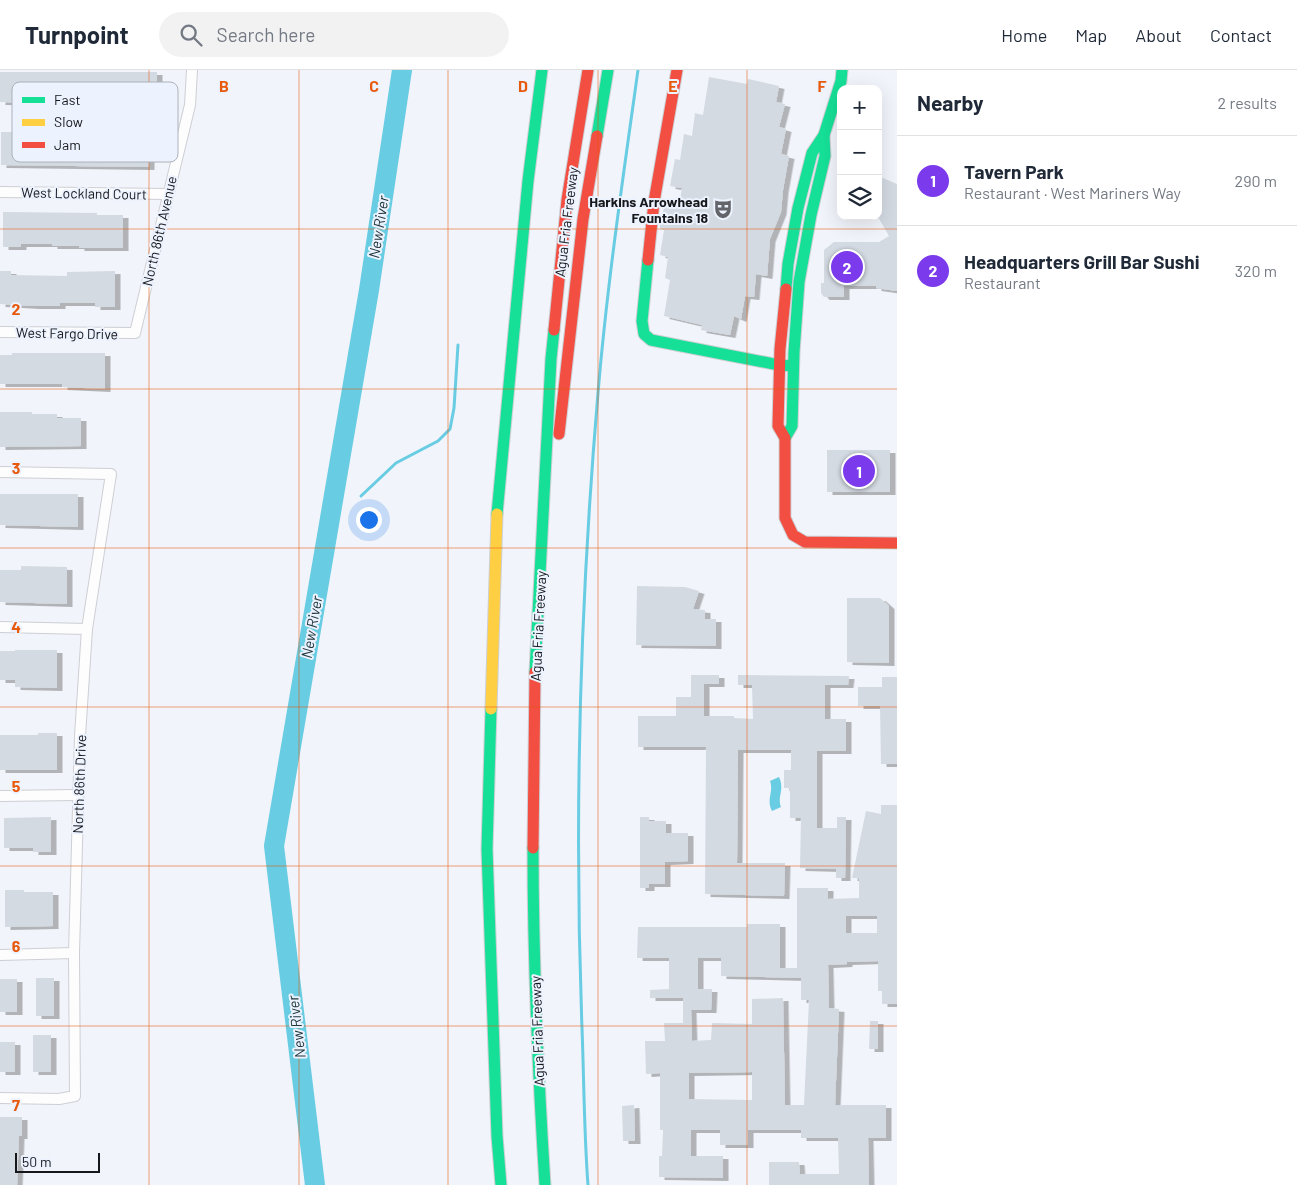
<!DOCTYPE html>
<meta charset="utf-8">
<style>
body{margin:0;font-family:Barlow,sans-serif;background:#f2f2f3;color:#1f2937}
.controls{position:absolute;right:15px;top:15px;display:grid;overflow:hidden;border-radius:10px;box-shadow:0 5px 20px #0002}
.controls button{width:45px;height:45px;display:grid;place-items:center;padding:0;border:0;border-bottom:1px solid #e0e1e3;background:#fff;color:#1f2937;font:25px sans-serif}
.scale{position:absolute;left:15px;bottom:12px;width:85px;box-sizing:border-box;padding-left:5px;border:2px solid #15171b;border-top:0;font-size:14px;line-height:18px;white-space:nowrap;color:#15171b;-webkit-text-stroke:4px #edf3fe;paint-order:stroke}
.you{position:absolute;left:368px;top:449px;width:18px;height:18px;margin:-12px;border:4px solid #fff;border-radius:50%;background:#1a73e8;box-shadow:0 0 0 8px #1a73e833}
.badge{display:grid;place-items:center;width:32px;height:32px;border-radius:50%;background:#7c3aed;color:#fff;font-size:16px;font-weight:700}
.pin{position:absolute;translate:-50% -50%;border:2px solid #fff;box-shadow:0 1px 5px #0006}
.list{margin:0;padding:0;list-style:none}
h2{display:flex;justify-content:space-between;align-items:center;height:65px;margin:0;padding:0 20px;font-size:21px}
h2 small{font-size:16px;font-weight:400;color:#747a83}
.list li{display:grid;grid-template-columns:32px 1fr auto;gap:15px;align-items:center;box-sizing:border-box;height:90px;padding:0 20px;border-top:1px solid #e0e1e3}
.list b{display:block;font-size:19px;white-space:nowrap}
.list p{margin:0;font-size:16px;white-space:nowrap;color:#747a83}
.list em{font-size:16px;font-style:normal;color:#747a83}
.icon{flex:none;width:28px;height:28px;fill:none;stroke:currentColor;stroke-width:2;stroke-linecap:round;stroke-linejoin:round}
.map{position:relative;flex:none;width:897px;height:1115px;overflow:hidden}
header{display:flex;align-items:center;gap:30px;box-sizing:border-box;height:70px;padding:0 25px;background:#fff;border-bottom:1px solid #e0e1e3}
header strong{font-size:24px}
nav{display:flex;gap:28px;margin-inline-start:auto;font-size:18px}
.search{width:350px;height:45px;background:#f2f2f3;display:flex;align-items:center;gap:12px;box-sizing:border-box;padding:0 18px;border-radius:28px;color:#747a83;font-size:19px}
main{display:flex}
aside{flex:1;background:#fff}
.map>svg:first-child{display:block}
.water{fill:#68cce2}
.lines{fill:none;stroke-linecap:round;stroke-linejoin:round}
.stream{stroke:#68cce2;stroke-width:3}
.river{stroke:#68cce2;stroke-width:20}
.building{fill:#d4dae2;fill-rule:evenodd;filter:url(#shadow)}
.street-casing{stroke:#cdcfd4;stroke-width:12}
.fast-casing{stroke:#cdcfd4;stroke-width:13}
.slow-casing{stroke:#cdcfd4;stroke-width:13}
.jam-casing{stroke:#cdcfd4;stroke-width:13}
.street{stroke:#fdfdfe;stroke-width:10}
.fast{stroke:#16e098;stroke-width:11}
.slow{stroke:#ffcf43;stroke-width:11}
.jam{stroke:#f24e42;stroke-width:11}
.grid{fill:none;stroke:#e8590c;stroke-width:1;stroke-opacity:0.55}
.labels{text-anchor:middle;dominant-baseline:central;stroke-width:4;stroke-linejoin:round;paint-order:stroke}
.street-label{font-size:14px;fill:#15171b;stroke:#edf3fe}
.poi-label{font-size:14px;font-weight:bold;fill:#15171b;stroke:#edf3fe;text-anchor:end}
.water-label{font-size:15px;font-style:italic;fill:#20373c;stroke:#edf3fe}
.key{fill:#edf3fe;stroke:#acb1ba;stroke-width:1}
.key-label{font-size:14px;fill:#15171b}
.grid-label{font-size:16px;text-anchor:middle;font-weight:bold;fill:#e8590c;stroke:#edf3fe;stroke-width:4;stroke-linejoin:round;paint-order:stroke}
</style>
<header>
<strong>Turnpoint</strong>
<div class="search"><svg class="icon" aria-label="search" viewBox="0 0 24 24"><circle cx="10" cy="10" r="6"/><path d="M15 15l6 6"/></svg>Search here</div>
<nav><a>Home</a><a>Map</a><a>About</a><a>Contact</a></nav>
</header>
<main>
<div class="map">
<svg width="897" height="1115" viewBox="0 0 897 1115">
<defs>
<filter id="shadow"><feDropShadow dx="5.5" dy="3" stdDeviation="0" flood-color="#0004"/></filter>
</defs>
<rect width="100%" height="100%" fill="#f1f4fa"/>
<path class="water" d="M 779,707 C 785,720 777,726 781,737 L 772,741 C 766,729 774,722 770,711 Z"/>
<g class="lines">
<g class="stream">
<polyline points="361,426 396,393 438,371 450,359 454,338 458,275"/>
<path d="M 588,1115 C 584,1063 584,1010 582,958 C 574,746 580,534 598,323 C 607,215 623,108 638,0"/>
</g>
<polyline class="river" points="315,1115 274,776 369,220 402,0"/>
</g>
<g class="building">
<polygon points="0,2 157,2 157,38 110,37 110,35 57,37 57,33 0,32"/>
<polygon points="709,7 747,14 748,9 779,16 776,32 785,34 779,57 786,59 781,84 789,86 783,120 781,142 770,169 767,206 756,204 754,227 745,226 741,249 734,246 730,265 701,260 702,255 664,246 670,210 665,208 668,187 660,185 664,160 660,159 660,156 665,132 679,136 682,118 670,116 675,89 680,90 684,64 692,66 695,43 703,45"/>
<polygon points="1,62 20,62 20,64 50,64 50,62 149,63 149,97 1,95"/>
<polygon points="878,106 897,114 897,221 876,218 876,216 844,216 844,227 824,227 821,223 821,213 824,213 824,180 834,172 879,172 889,166 878,147"/>
<polygon points="3,142 97,143 97,145 123,145 123,178 79,178 79,176 52,176 52,174 21,174 21,177 3,177"/>
<polygon points="0,201 11,201 11,205 67,206 67,202 115,201 115,237 95,237 95,233 60,233 60,236 34,236 0,234"/>
<polygon points="12,283 105,283 105,319 62,317 62,314 0,314 0,285 12,285"/>
<polygon points="0,342 32,342 32,344 57,344 57,348 81,348 81,376 0,377"/>
<rect x="827" y="380" width="63" height="42"/>
<polygon points="0,424 78,424 78,457 0,455"/>
<polygon points="21,496 67,497 67,534 0,532 0,500 21,500"/>
<polygon points="637,516 685,517 699,521 693,539 705,540 705,549 716,549 716,576 636,575"/>
<polygon points="847,528 880,528 889,536 889,593 847,592"/>
<polygon points="15,580 57,580 57,618 15,617 15,610 0,610 0,581 15,581"/>
<polygon points="691,605 719,605 719,614 704,614 704,646 734,646 734,648 753,649 752,615 738,615 738,605 849,606 848,615 825,615 825,649 846,649 846,681 817,681 817,758 837,758 837,747 846,747 845,808 836,808 836,799 800,798 801,748 790,748 790,718 784,718 784,700 791,700 791,680 738,680 737,793 785,793 784,826 705,824 706,677 638,677 638,646 676,646 676,627 691,627"/>
<polygon points="882,607 897,607 897,694 881,694 880,636 858,636 858,617 882,617"/>
<polygon points="38,663 57,663 57,700 0,700 0,665 38,665"/>
<path d="M 881,735 L 897,735 L 897,934 L 882,934 L 882,921 L 878,921 L 878,891 L 847,892 L 847,894 L 828,895 L 829,938 L 839,939 L 835,1035 L 886,1035 L 886,1068 L 868,1068 L 869,1115 L 769,1115 L 769,1092 L 799,1092 L 800,1104 L 839,1104 L 838,1068 L 801,1068 L 801,1060 L 748,1060 L 748,1075 L 720,1075 L 720,1060 L 691,1060 L 691,1086 L 723,1086 L 723,1108 L 659,1107 L 659,1086 L 662,1086 L 663,1060 L 660,1060 L 660,1003 L 646,1004 L 645,971 L 665,971 L 664,953 L 683,953 L 683,928 L 650,928 L 650,920 L 669,919 L 669,888 L 637,888 L 638,857 L 747,857 L 747,854 L 780,854 L 780,898 L 797,898 L 797,818 L 828,818 L 828,829 L 859,828 L 859,808 L 852,808 L 866,741 L 881,744 ZM 846,846 L 877,846 L 877,863 L 846,863 ZM 698,888 L 721,888 L 721,906 L 801,908 L 801,930 L 809,930 L 804,1035 L 785,1035 L 783,928 L 752,929 L 752,954 L 712,953 L 711,970 L 692,971 L 691,940 L 711,940 L 712,919 L 698,919 ZM 752,1002 L 752,1030 L 689,1029 L 689,1003 Z"/>
<polygon points="51,747 51,782 33,782 33,778 4,778 4,748"/>
<polygon points="640,747 649,747 649,751 666,751 666,763 688,763 688,791 665,792 665,814 649,814 649,818 640,818"/>
<polygon points="5,820 24,820 24,822 53,822 53,856 5,857"/>
<rect x="36" y="908" width="18" height="38"/>
<rect x="0" y="909" width="17" height="33"/>
<polygon points="870,951 878,951 878,979 869,979"/>
<rect x="33" y="965" width="18" height="37"/>
<rect x="0" y="972" width="15" height="30"/>
<polygon points="634,1035 635,1071 623,1071 622,1036"/>
<polygon points="0,1047 22,1047 22,1066 19,1066 17,1115 0,1115"/>
</g>
<g class="lines">
<defs>
<g id="street">
<polyline points="0,122 168,124"/>
<polyline points="0,262 135,263 190,35 192,0"/>
<polyline points="0,402 111,404 87,559 80,666 74,883 75,1026 59,1029 0,1028"/>
<polyline points="0,557 87,559"/>
<polyline points="0,726 78,725"/>
<polyline points="0,885 74,883"/>
</g>
<g id="fast">
<polyline points="597,66 608,0"/>
<polyline points="648,190 642,251 644,264 651,270 779,295 793,296"/>
<polyline points="786,219 788,194 798,138 812,83 824,65 841,11 842,0"/>
<polyline points="785,368 792,356 794,282 799,212 811,145 825,86 824,65"/>
<polyline points="497,444 528,111 542,0"/>
<polyline points="535,602 551,289 554,260"/>
<polyline points="491,639 487,779 497,1066 501,1115"/>
<path d="M 533,778 C 533,890 538,1003 545,1115"/>
</g>
<polyline id="slow" points="491,639 497,444"/>
<g id="jam">
<polyline points="648,190 654,132 677,0"/>
<polyline points="786,219 780,279 778,356 785,368 785,448 793,465 805,472 897,473"/>
<polyline points="554,260 567,130 588,0"/>
<polyline points="559,364 583,149 597,66"/>
<polyline points="533,778 535,602"/>
</g>
</defs>
<use href="#street" class="street-casing"/>
<use href="#fast" class="fast-casing"/>
<use href="#slow" class="slow-casing"/>
<use href="#jam" class="jam-casing"/>
<use href="#street" class="street"/>
<use href="#fast" class="fast"/>
<use href="#slow" class="slow"/>
<use href="#jam" class="jam"/>
</g>
<path class="grid" d="M 149,0 L 149,1115M 299,0 L 299,1115M 448,0 L 448,1115M 598,0 L 598,1115M 747,0 L 747,1115M 0,159 L 897,159M 0,319 L 897,319M 0,478 L 897,478M 0,637 L 897,637M 0,796 L 897,796M 0,956 L 897,956"/>
<defs>
<symbol id="theatre-bare" viewBox="-9 -9 18 18"><path d="M-5-5.5Q0-4 5-5.5V0Q5 5 0 6Q-5 5-5 0ZM-3.3-2.5H-1v1.5H-3.3ZM1-2.5H3.3v1.5H1ZM-2.8 1Q0 5.5 2.8 1Z" fill="#626469" stroke="#edf3fe" stroke-width="2.5" paint-order="stroke"/></symbol>
</defs>
<g fill-rule="evenodd">
<use href="#theatre-bare" x="709" y="125" width="28" height="28"/>
</g>
<g class="labels">
<g class="street-label">
<text transform="translate(84 123) rotate(1)">West Lockland Court</text>
<text transform="translate(566 152) rotate(-83)">Agua Fria Freeway</text>
<text transform="translate(159 161) rotate(-77)">North 86th Avenue</text>
<text transform="translate(67 263) rotate(1)">West Fargo Drive</text>
<text transform="translate(538 556) rotate(-87)">Agua Fria Freeway</text>
<text transform="translate(79 714) rotate(-88)">North 86th Drive</text>
<text transform="translate(537 961) rotate(-92)">Agua Fria Freeway</text>
</g>
<g class="poi-label">
<text x="708" y="131">Harkins Arrowhead<tspan x="708" dy="16">Fountains 18</tspan></text>
</g>
<g class="water-label">
<text transform="translate(378 157) rotate(-81)">New River</text>
<text transform="translate(311 557) rotate(-80)">New River</text>
<text transform="translate(296 957) rotate(-97)">New River</text>
</g>
</g>
<rect x="12" y="12" width="166" height="80" rx="8" class="key"/>
<rect x="22" y="27" width="23" height="6" fill="#16e098"/>
<rect x="22" y="49" width="23" height="7" fill="#ffcf43"/>
<rect x="22" y="72" width="23" height="6" fill="#f24e42"/>
<g class="key-label">
<text x="54" y="35">Fast</text>
<text x="54" y="57">Slow</text>
<text x="54" y="80">Jam</text>
</g>
<g class="grid-label">
<text x="224" y="22">B</text>
<text x="374" y="22">C</text>
<text x="523" y="22">D</text>
<text x="673" y="22">E</text>
<text x="822" y="22">F</text>
<text x="16" y="245">2</text>
<text x="16" y="404">3</text>
<text x="16" y="563">4</text>
<text x="16" y="722">5</text>
<text x="16" y="882">6</text>
<text x="16" y="1041">7</text>
</g>
</svg>
<div class="controls">
<button>+</button>
<button>−</button>
<button><svg class="icon" aria-label="layers" viewBox="0 0 24 24"><path d="M12 4l9 5-9 5-9-5zM3 14l9 5 9-5"/></svg></button>
</div>
<div class="scale">50 m</div>
<div class="you"></div>
<div class="pin badge" style="left:859px;top:401px">1</div>
<div class="pin badge" style="left:847px;top:197px">2</div>
</div>
<aside>
<h2>Nearby<small>2 results</small></h2>
<ul class="list">
<li><span class="badge">1</span><div><b>Tavern Park</b><p>Restaurant · West Mariners Way</p></div><em>290 m</em></li>
<li><span class="badge">2</span><div><b>Headquarters Grill Bar Sushi</b><p>Restaurant</p></div><em>320 m</em></li>
</ul>
</aside>
</main>
